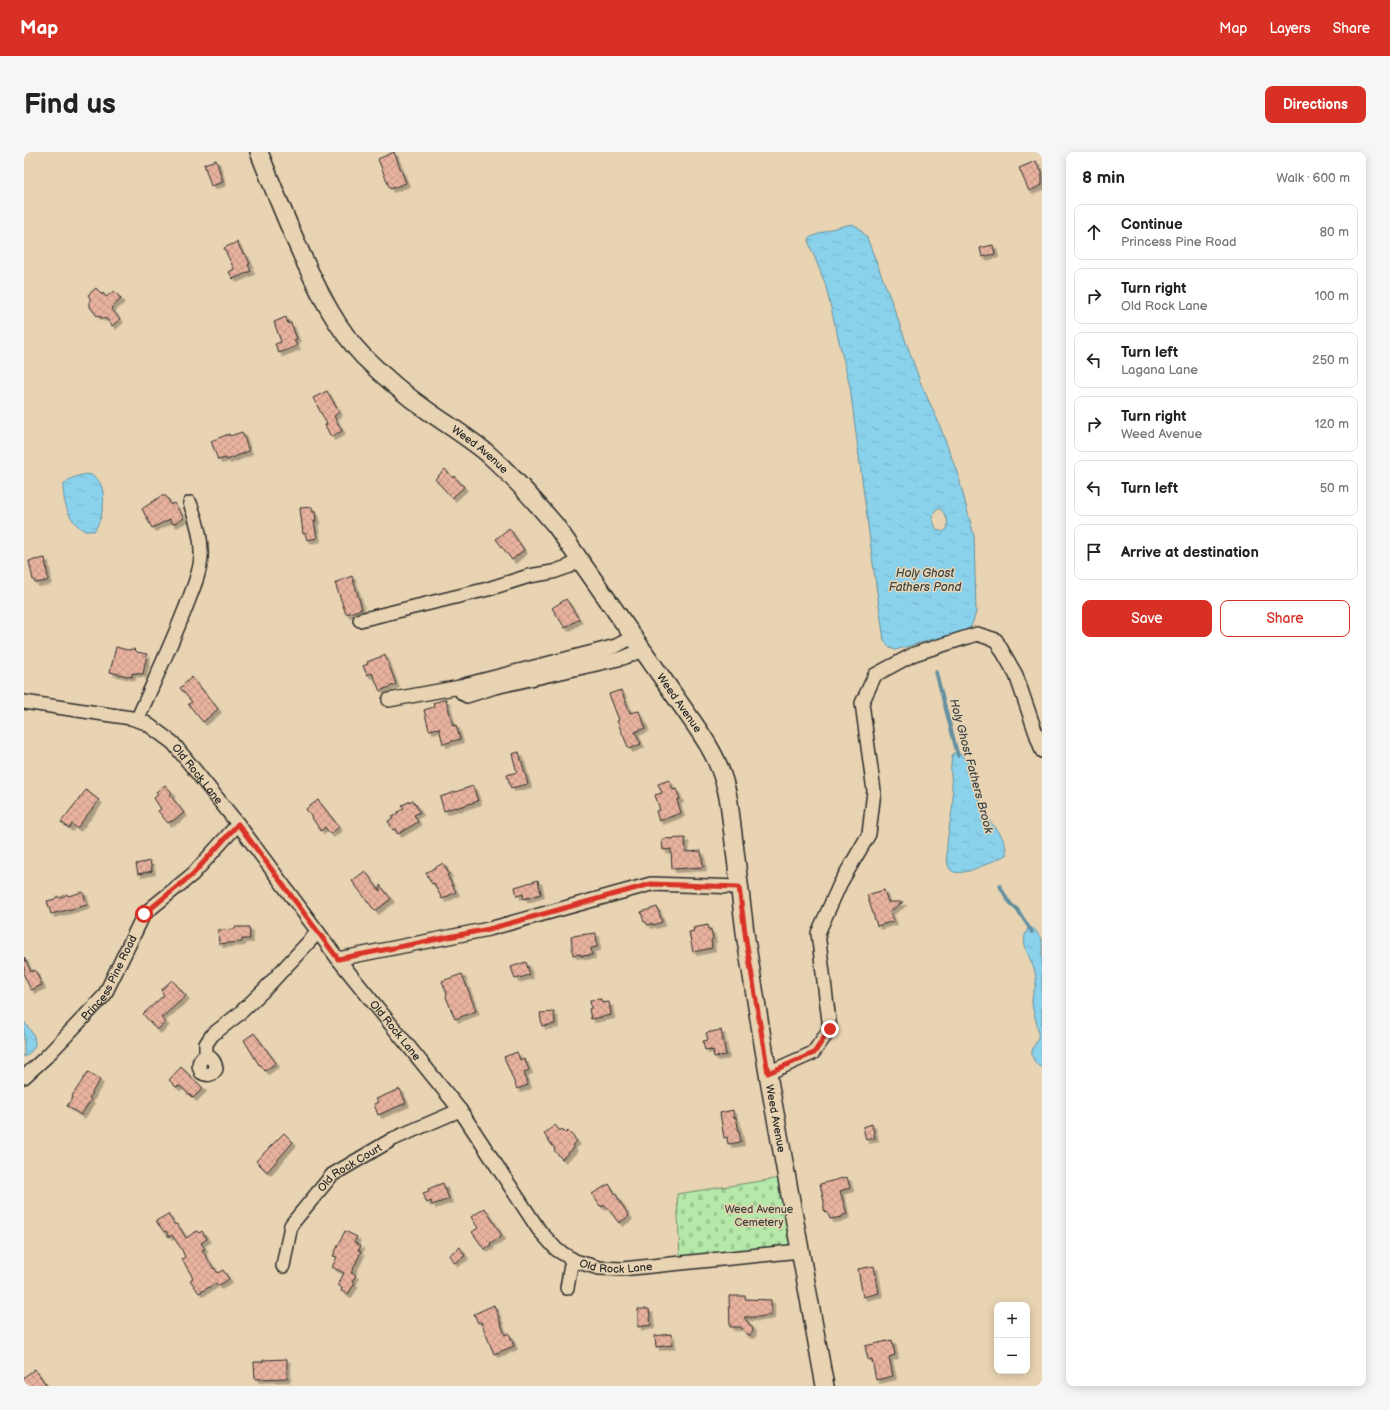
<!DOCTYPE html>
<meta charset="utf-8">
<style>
body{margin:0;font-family:"Balsamiq Sans",sans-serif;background:#f6f6f6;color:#222}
.controls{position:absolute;right:12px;bottom:12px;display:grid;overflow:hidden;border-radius:8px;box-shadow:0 2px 10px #0003}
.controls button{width:36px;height:36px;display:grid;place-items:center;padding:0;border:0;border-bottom:1px solid #e0e0e0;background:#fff;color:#222;font:20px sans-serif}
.stop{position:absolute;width:12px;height:12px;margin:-9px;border:3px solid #d93025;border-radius:50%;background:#fff}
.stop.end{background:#d93025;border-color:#fff;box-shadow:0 1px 4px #0008}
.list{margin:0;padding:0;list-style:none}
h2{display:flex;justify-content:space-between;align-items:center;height:52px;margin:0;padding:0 16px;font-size:17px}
h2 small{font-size:13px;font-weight:400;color:#767676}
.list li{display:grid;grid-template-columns:26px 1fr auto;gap:12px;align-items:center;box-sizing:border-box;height:56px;margin:0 8px 8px;padding:0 8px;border:1px solid #e0e0e0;border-radius:8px}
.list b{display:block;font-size:15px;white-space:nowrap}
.list p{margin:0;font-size:13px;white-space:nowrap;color:#767676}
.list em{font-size:13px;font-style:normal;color:#767676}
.actions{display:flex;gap:8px;padding:12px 16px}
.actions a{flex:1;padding:9px 0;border:1px solid #d93025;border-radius:8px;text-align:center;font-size:14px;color:#d93025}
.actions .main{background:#d93025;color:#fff}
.icon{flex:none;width:22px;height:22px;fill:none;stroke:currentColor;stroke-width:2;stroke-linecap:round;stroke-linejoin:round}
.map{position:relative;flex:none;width:1018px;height:1234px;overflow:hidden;border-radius:8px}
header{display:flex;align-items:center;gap:24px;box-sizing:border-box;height:56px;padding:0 20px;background:#d93025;color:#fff}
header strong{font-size:19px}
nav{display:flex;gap:22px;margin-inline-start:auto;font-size:14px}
.intro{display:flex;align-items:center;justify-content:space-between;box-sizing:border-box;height:96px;padding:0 24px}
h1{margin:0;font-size:28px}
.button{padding:10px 18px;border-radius:8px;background:#d93025;color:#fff;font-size:14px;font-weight:700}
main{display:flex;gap:24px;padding:0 24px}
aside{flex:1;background:#fff;border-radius:8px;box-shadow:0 2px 10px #0003}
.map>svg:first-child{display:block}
.cemetery{fill:url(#cemetery-stones);stroke:#708a6a}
.water{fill:url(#water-ripples);stroke:#648f9f;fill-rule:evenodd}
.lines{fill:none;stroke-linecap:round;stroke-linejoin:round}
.stream{stroke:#648f9f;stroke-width:3.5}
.building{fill:url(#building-cross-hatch);stroke:#2b2b2b;filter:url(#shadow)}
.minor-casing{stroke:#2b2b2b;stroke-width:16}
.major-casing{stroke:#2b2b2b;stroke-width:20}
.minor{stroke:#e8d4b2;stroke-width:13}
.major{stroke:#e8d4b2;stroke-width:17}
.route{stroke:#d93025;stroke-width:5}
.labels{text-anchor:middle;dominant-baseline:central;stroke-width:3;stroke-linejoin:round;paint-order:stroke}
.street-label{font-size:11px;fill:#2b2b2b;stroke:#e8d4b2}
.park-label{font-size:11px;fill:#40483e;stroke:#e8d4b2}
.water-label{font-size:12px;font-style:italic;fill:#394448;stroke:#e8d4b2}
</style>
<header>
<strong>Map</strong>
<nav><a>Map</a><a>Layers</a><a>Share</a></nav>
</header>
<div class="intro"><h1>Find us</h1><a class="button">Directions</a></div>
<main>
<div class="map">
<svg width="1018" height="1234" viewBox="0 0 1018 1234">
<defs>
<pattern id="cemetery-stones" width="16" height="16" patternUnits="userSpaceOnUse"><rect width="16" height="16" fill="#b5e9a9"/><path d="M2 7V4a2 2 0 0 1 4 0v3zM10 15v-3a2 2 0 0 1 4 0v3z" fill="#9cc892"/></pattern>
<pattern id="water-ripples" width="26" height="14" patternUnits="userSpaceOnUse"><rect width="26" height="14" fill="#8ad2ec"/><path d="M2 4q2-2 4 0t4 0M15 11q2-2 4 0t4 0" fill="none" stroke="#77b4cb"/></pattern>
<pattern id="building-cross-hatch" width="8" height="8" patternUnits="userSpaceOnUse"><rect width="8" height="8" fill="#e8b29e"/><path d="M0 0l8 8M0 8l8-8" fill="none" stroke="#c79988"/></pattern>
<filter id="shadow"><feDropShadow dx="3.5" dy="3.5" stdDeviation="0" flood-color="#0004"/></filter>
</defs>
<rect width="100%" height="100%" fill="#e8d4b2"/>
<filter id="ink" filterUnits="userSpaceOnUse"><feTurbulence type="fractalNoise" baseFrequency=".025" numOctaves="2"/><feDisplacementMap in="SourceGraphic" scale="8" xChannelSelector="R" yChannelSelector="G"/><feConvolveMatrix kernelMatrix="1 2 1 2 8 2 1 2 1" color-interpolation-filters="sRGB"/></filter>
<g filter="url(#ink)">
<polygon class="cemetery" points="763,1025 775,1093 656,1106 653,1042"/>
<g class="water">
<path d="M 828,72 L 834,75 L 843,86 L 867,148 L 897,232 L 914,269 L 934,323 L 950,384 L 952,460 L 947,475 L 939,479 L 871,498 L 866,496 L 860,488 L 850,419 L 826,235 L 801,131 L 785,91 L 785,86 L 807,77 ZM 915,356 C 921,361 926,369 923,377 L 919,380 L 912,377 L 908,366 L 911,358 Z"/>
<path d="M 62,322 C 87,324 81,365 70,379 L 61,379 C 48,371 43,361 40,346 C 40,342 38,337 40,333 C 43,326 55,324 62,322 Z"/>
<path d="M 932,600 C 951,606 952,647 961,663 C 963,668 968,671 971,675 C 977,682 984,694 982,703 C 971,708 938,726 928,719 C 916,711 928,664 929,651 C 929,634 924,618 929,602 Z"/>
<path d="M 1008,776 C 1013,778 1014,784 1018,787 L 1018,914 L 1016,915 C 1012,912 1009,908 1008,903 C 1007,895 1013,892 1014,886 C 1016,873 1007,860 1008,847 C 1009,840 1013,833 1012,826 C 1011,810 993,792 1004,777 Z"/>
<path d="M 0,870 C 11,883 18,894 0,905 Z"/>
</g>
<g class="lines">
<g class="stream">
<polyline points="912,520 934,604"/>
<polyline points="976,734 983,747 988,753 993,757 1008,780"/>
</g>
</g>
<g class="building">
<polygon points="370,0 382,31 366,37 354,7"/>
<polygon points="192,8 199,30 187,34 180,12"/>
<polygon points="1012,9 1016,18 1018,17 1018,33 1005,39 995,16"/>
<polygon points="213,90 219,102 221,101 226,112 224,113 227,119 209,127 205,120 210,117 200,96"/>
<polygon points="969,93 971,102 958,105 956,96"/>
<polygon points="72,136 78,143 79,141 82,145 90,139 97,147 87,156 96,167 88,174 83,167 73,164 66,155 66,146 64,143"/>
<polygon points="262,165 264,172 267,171 273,187 270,188 273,194 255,201 251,192 257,190 250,170"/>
<polygon points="303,239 315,260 310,264 318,279 307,285 301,273 303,272 289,246"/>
<polygon points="218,280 225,299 203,308 202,306 194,308 187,289 205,282 206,284"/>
<polygon points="421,317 429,326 430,324 440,335 428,346 411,327"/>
<polygon points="137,344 142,344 147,353 150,351 160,366 149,372 146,367 128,376 118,357"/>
<polygon points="288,355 289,360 291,360 292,369 290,369 293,386 283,388 281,381 279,382 276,356"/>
<polygon points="485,376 500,398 488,408 472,387"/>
<polygon points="21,406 24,427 23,429 11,431 10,428 9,428 5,409"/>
<polygon points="328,424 338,457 322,462 311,431"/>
<polygon points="542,447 555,467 541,476 528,456"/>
<polygon points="92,495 103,498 110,497 113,500 123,502 119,522 108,521 108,525 86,520"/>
<polygon points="361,503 372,532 356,539 348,521 343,523 339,514 344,512 343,510"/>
<polygon points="168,525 194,557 179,570 164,552 168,550 156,536"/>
<polygon points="597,538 606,561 615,559 621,574 621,576 611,580 617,592 605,597 593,569 595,568 585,542"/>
<polygon points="422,547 429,574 432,573 436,587 419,592 415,576 405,578 400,558 410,555 409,551"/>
<polygon points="495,600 504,632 487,636 483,623 493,620 488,602"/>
<polygon points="645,628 649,638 652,637 656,647 653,648 657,661 635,669 632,659 636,658 631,643 638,641 634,632"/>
<polygon points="141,633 148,641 146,643 160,661 147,670 146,669 144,671 134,659 137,657 130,646 134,643 132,640"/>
<polygon points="449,634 454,649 432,656 431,655 420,659 416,645"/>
<polygon points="62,638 75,648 53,676 48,672 45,676 37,670"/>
<polygon points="294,648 315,675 306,682 301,675 297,679 282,657"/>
<polygon points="389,648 396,660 390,663 394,670 374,682 371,677 369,678 364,669 369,667 368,665 373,662 374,660 380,656 378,653"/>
<polygon points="661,686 662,700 677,699 679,715 648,717 647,697 639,698 638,687"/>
<polygon points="126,709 128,719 114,722 112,712"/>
<polygon points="419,711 425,722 423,723 432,740 418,747 410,731 408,732 402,721"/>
<polygon points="341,719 356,739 356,733 367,747 351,759 328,729"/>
<polygon points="514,728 517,742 500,747 499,742 493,744 491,735"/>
<polygon points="860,738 864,750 879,750 866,759 870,769 853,774 843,743"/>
<polygon points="59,740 63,753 27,762 23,749 31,747 33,744 36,746 43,742 44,744"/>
<polygon points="633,755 638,770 629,773 628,771 624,773 622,770 620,770 617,760"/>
<polygon points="684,773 685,778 687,778 689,787 687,788 688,796 669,800 665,780 670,779 669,776"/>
<polygon points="211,775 225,775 226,787 218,787 218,790 216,790 195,792 194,778 211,777"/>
<polygon points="572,781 573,795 567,796 568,803 557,804 557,802 549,803 547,784"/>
<polygon points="0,805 7,820 11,818 18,833 7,838 0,823"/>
<polygon points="502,810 506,823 491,827 487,815"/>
<polygon points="438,822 452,859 431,867 422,845 423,842 418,829"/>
<polygon points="148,828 162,844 137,866 142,870 133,878 119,862 140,843 137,838"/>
<polygon points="577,847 578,851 585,850 587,863 567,867 565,857 567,856 566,848"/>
<polygon points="530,860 531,872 518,874 516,861"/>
<polygon points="697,878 702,903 690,905 689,898 686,899 686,897 681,898 679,889 684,888 682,881"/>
<polygon points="230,881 252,911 241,919 236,912 235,913 220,888"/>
<polygon points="493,900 496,908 500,906 505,918 500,920 504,933 493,937 480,905"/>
<polygon points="157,915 179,936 169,946 156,934 152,935 145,928"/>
<polygon points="64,920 76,928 68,940 69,941 65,946 67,948 57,963 43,954 49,945 48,944"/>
<polygon points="376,937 382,951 354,963 350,952 354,950 352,947"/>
<polygon points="709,958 710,966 712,965 717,990 704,992 703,985 700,986 696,961"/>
<polygon points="848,972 851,986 842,988 839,975"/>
<polygon points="531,973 536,979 538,977 542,981 544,979 553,989 548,993 550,996 538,1007 530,998 531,997 520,982"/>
<polygon points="260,981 269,990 243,1020 232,1009"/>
<polygon points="823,1025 826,1036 816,1039 823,1062 819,1063 818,1065 806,1067 804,1062 800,1058 800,1050 796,1032"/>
<polygon points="419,1031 425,1047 408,1053 407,1049 403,1051 399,1041 405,1039 404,1037"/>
<polygon points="585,1032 605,1064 595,1071 581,1053 578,1055 577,1053 576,1054 568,1042"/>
<polygon points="461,1056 478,1084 466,1091 467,1093 460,1097 448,1080 454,1076 447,1065"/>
<polygon points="144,1062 150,1072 154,1073 162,1086 173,1079 175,1081 178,1079 183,1087 177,1091 181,1097 178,1098 190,1117 191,1116 194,1121 199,1118 205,1127 194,1134 192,1131 175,1141 166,1128 169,1126 158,1107 161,1105 158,1098 148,1083 145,1085 142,1079 140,1080 132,1069"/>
<polygon points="321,1079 333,1085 330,1090 337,1094 334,1098 337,1100 327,1121 332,1123 328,1130 331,1131 324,1142 317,1139 318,1136 314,1133 320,1121 308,1115 313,1105 309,1104"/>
<polygon points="436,1095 441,1104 430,1111 425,1103"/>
<polygon points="850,1114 855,1141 839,1145 834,1117"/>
<polygon points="705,1144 721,1144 721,1147 747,1148 747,1163 734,1165 720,1165 729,1177 728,1181 726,1183 722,1182 717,1175 706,1175"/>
<polygon points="470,1153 481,1183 485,1181 490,1194 470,1202 457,1170 454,1171 450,1162"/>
<polygon points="614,1157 625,1157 627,1173 614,1175"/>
<polygon points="647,1182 648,1193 632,1195 631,1184"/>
<polygon points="868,1188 871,1203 865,1205 869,1224 852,1228 848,1207 844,1208 841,1194"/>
<polygon points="263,1207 263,1226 231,1227 230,1210 239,1210 239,1208"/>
<polygon points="11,1217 23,1234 0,1234 0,1225"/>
</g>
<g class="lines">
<defs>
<g id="minor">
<polyline points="336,468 464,437 505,424 529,420 546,414 555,407"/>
<path d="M 609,485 L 592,494 L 577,498 L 440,533 L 436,535 C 436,540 438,542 443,544 L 471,535 L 599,506 L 618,498"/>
<polyline points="365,548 436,535"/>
<path id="s1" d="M 0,550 L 107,566 L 122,571 L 149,591 L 214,672 L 314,807 L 436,958 L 515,1078 L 533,1098 L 551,1109 L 575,1116 L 598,1117 L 776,1099"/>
<path d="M 113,568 C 130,530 147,493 162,455 C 168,439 176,422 177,405 C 178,387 173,369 166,351"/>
<polyline points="314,807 465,777 627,732 715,735"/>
<path d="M 182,903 C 189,907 191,910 192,917 C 189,923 183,924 177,920 C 173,912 176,907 182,903 L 182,892 L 188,883 L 215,862 L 240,838 L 294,780"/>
<polyline points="744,921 789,901 806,877 794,781 816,732 845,682 850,639 838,551 851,523 890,502 953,482 972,488 992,523 1018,599"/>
<path id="s2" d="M 0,925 L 22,905 L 80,844 L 120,762 L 169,722 L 214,672"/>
<path id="s3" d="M 259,1114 L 267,1073 L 308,1023 L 369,987 L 436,958"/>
<polyline points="543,1136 548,1107"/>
</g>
<g id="major">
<path id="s4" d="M 235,0 C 250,38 265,75 282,112 C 297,144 314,178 339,204 C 359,224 381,243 404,259 C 424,273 445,286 463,301 C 488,323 510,348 532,374 L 669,570 C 688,597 699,617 705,650 L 722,788 L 746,934 L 801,1234"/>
</g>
</defs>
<use href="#minor" class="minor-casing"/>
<use href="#major" class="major-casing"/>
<use href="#minor" class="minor"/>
<use href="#major" class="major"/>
</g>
</g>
<g class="lines" filter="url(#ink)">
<polyline class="route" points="120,762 169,722 214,672 314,807 465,777 627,732 715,735 722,788 744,921 790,901 806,877"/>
</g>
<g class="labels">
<g class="street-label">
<text stroke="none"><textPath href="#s4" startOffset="380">Weed Avenue</textPath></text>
<text stroke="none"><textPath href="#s4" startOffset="704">Weed Avenue</textPath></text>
<text stroke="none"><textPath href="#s1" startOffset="197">Old Rock Lane</textPath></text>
<text stroke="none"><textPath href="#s2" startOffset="132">Princess Pine Road</textPath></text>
<text stroke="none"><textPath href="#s1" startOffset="521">Old Rock Lane</textPath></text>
<text stroke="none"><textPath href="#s4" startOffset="1136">Weed Avenue</textPath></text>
<text stroke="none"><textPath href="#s3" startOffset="125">Old Rock Court</textPath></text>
<text stroke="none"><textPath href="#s1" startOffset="857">Old Rock Lane</textPath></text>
</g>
<g class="park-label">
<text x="735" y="1057">Weed Avenue<tspan x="735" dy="13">Cemetery</tspan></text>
</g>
<g class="water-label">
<text x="901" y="421">Holy Ghost<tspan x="901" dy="14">Fathers Pond</tspan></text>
<text transform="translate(947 614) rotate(75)">Holy Ghost Fathers Brook</text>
</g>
</g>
</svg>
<div class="controls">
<button>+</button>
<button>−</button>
</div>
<div class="stop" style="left:120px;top:762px"></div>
<div class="stop end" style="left:806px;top:877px"></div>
</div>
<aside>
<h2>8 min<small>Walk · 600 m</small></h2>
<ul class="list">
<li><svg class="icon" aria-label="ahead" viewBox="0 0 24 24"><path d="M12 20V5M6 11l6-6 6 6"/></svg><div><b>Continue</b><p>Princess Pine Road</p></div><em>80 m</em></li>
<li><svg class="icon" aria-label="right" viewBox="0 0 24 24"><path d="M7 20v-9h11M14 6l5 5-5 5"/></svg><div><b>Turn right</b><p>Old Rock Lane</p></div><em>100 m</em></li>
<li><svg class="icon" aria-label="left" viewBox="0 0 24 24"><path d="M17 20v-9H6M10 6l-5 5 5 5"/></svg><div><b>Turn left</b><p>Lagana Lane</p></div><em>250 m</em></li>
<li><svg class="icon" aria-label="right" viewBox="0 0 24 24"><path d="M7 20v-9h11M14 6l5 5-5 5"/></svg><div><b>Turn right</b><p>Weed Avenue</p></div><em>120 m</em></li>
<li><svg class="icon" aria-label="left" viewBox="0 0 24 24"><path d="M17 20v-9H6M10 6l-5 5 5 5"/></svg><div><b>Turn left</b></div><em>50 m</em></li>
<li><svg class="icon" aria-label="arrive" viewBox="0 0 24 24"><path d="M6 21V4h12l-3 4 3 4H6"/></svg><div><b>Arrive at destination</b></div></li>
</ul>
<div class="actions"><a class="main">Save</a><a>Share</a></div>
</aside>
</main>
